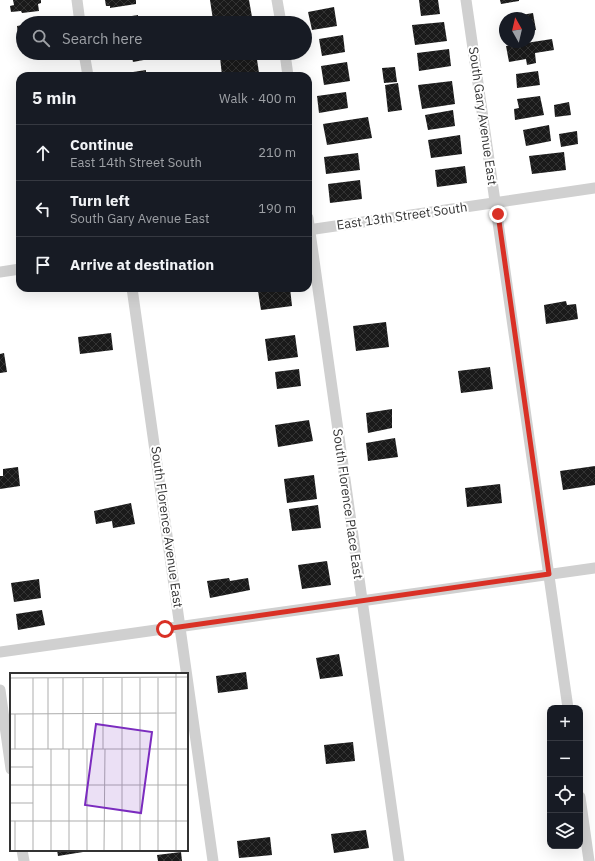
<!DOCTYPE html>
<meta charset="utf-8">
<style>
body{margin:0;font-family:"IBM Plex Sans",sans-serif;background:#242831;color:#f1f3f6}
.controls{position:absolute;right:12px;bottom:12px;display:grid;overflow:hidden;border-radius:8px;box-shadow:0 4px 16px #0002}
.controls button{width:36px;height:36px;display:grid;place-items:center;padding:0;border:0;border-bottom:1px solid #363941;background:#171b24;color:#f1f3f6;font:20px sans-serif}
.compass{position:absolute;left:499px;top:12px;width:36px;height:36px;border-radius:50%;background:#171b24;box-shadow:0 4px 16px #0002;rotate:352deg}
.stop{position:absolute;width:12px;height:12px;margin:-9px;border:3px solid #d93025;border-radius:50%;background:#fff}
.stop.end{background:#d93025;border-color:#fff;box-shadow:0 1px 4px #0008}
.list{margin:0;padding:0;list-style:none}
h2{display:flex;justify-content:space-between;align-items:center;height:52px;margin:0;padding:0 16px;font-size:17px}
h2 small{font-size:13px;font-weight:400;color:#9ea1a6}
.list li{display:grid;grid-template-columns:26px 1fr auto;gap:12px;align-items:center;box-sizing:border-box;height:56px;padding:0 16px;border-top:1px solid #363941}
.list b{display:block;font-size:15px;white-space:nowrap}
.list p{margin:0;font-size:13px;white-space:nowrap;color:#9ea1a6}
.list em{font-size:13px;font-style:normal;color:#9ea1a6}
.icon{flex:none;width:22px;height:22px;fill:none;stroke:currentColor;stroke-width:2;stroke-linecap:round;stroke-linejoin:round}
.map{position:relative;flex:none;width:595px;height:861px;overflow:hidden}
.search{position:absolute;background:#171b24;box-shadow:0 4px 16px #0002;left:16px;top:16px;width:296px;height:44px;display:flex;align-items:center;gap:10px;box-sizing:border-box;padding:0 14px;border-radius:22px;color:#9ea1a6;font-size:15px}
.panel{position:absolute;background:#171b24;box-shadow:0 4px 16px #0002;left:16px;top:72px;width:296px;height:220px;border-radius:12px}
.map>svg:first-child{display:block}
.building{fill:url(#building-cross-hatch)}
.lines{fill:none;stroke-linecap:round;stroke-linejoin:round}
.street{stroke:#d0d0d0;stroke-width:11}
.route{stroke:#d93025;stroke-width:5}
.labels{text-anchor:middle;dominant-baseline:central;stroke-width:4;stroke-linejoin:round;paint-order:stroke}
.street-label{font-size:13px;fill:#333;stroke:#fff}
.inset-road{fill:none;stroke:#adadad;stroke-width:1}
.view{fill:#7b2cbf;fill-opacity:0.15;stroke:#7b2cbf;stroke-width:2}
.inset-edge{fill:none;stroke:#333;stroke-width:2}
</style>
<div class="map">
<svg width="595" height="861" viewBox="0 0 595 861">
<defs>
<pattern id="building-cross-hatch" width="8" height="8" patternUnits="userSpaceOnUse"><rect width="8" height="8" fill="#1a1a1a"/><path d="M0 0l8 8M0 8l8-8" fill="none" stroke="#333"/></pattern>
</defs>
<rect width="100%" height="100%" fill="#fff"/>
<g class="building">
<polygon points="13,0 41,0 41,3 38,4 39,11 22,13 21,11 11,12 10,6 14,5"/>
<polygon points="105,0 136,0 136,4 110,8 110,6 106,6"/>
<polygon points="210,0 249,0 252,17 213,20"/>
<polygon points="419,0 438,0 440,14 421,16"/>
<polygon points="500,0 519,0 519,1 501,4"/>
<polygon points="334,7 337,26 312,30 308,12"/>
<polygon points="533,13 536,30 529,31 529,18 504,18"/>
<polygon points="138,15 138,19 146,18 147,23 108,23 107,20"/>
<polygon points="444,22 447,41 415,45 412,25"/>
<polygon points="23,25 23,34 18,35 17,26"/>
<polygon points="343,35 345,52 322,56 319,39"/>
<polygon points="552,39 554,50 535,53 536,63 527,65 526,59 509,62 506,46"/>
<polygon points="449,49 451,66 419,71 417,53"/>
<polygon points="131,53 148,53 149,59 133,62"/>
<polygon points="256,53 259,73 222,76 220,57"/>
<polygon points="347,62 350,81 324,85 321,66"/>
<polygon points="395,67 397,82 384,83 382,68"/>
<polygon points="146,70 146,76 120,76 120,74"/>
<polygon points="538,71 540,85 517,88 516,74"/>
<polygon points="452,81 455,104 422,109 418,85"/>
<polygon points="398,83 402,110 388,112 385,85"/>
<polygon points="346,92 348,108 319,113 317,96"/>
<polygon points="540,96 544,115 515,120 514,109 519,108 517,99"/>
<polygon points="569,102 571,115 555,117 554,105"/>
<polygon points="453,110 455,126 428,130 425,115"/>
<polygon points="368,117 372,138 327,145 323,124"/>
<polygon points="549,125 551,141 526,146 523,130"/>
<polygon points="577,131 578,144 561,147 559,134"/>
<polygon points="460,135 462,154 431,158 428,140"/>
<polygon points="564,152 566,170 532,174 529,156"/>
<polygon points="358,153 360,170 326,174 324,157"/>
<polygon points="465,166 467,183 437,187 435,170"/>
<polygon points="360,180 362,199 330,203 328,184"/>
<polygon points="281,288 290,288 292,306 261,310 258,291"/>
<polygon points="566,301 567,305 576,304 578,319 546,324 544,305"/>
<polygon points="386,322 389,347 356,351 353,326"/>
<polygon points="111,333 113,350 80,354 78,337"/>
<polygon points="295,335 298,357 268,361 265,339"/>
<polygon points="4,353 7,372 0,373 0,354"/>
<polygon points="490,367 493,389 461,393 458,371"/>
<polygon points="299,369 301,386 277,389 275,372"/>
<polygon points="392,409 392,428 368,433 366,413"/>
<polygon points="309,420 313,441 278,447 275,425"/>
<polygon points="395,438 398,457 368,461 366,443"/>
<polygon points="595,466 595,485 563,490 560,471"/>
<polygon points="18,467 20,486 0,489 0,476 3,476 3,469"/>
<polygon points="314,475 317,499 287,503 284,479"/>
<polygon points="500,484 502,503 467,507 465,488"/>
<polygon points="131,503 135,524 113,528 112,521 96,524 94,511"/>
<polygon points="318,505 321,528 292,531 289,509"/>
<polygon points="327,561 331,585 302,589 298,565"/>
<polygon points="229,578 230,581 248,578 250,590 210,598 207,581"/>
<polygon points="39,579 41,598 14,602 11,583"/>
<polygon points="42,610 45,625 18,630 16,614"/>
<polygon points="339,654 343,676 320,679 316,658"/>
<polygon points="246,672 248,689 218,693 216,676"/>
<polygon points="353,742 355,761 326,764 324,745"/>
<polygon points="366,830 369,848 334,853 331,834"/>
<polygon points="270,837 272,855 239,858 237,841"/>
<polygon points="57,850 82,850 83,852 58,856"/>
<polygon points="181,852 182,861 158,861 157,855"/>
</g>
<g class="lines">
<g class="street">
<polyline points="77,0 80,23"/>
<polyline points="277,0 281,23"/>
<polyline points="466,0 568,708"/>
<polyline points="84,53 88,76"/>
<polyline points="285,53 288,76"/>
<polyline points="308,218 399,861"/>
<polyline points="308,230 595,188"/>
<polyline points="0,272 20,269"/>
<polyline points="132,288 213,861"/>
<polyline points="0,652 595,568"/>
<polyline points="0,690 11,769"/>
<polyline points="580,797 589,861"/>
<polyline points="22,850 24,861"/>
</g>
</g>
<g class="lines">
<polyline class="route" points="165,629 549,574 498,214"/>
</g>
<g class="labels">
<g class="street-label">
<text transform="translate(483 116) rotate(82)">South Gary Avenue East</text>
<text transform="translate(402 216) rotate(-8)">East 13th Street South</text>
<text transform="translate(348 504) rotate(82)">South Florence Place East</text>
<text transform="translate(167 527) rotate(82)">South Florence Avenue East</text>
</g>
</g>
<g transform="translate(10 673)">
<rect width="178" height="178" fill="#fff"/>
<path class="inset-road" d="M 166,0 L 166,178M 0,5 L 178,4M 38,5 L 38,76M 53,5 L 53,76M 112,5 L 112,178M 130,5 L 130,178M 148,5 L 148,178M 0,41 L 166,40M 0,76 L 178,76M 5,76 L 5,41M 73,76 L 73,5M 93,76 L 93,5M 0,94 L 23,94M 0,112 L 178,112M 0,130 L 23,130M 0,148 L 178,148M 23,148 L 23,5M 5,178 L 5,148M 23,178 L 23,148M 41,178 L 41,76M 59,178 L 59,76M 77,178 L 77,76M 94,178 L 95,76"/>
<path class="view" d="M 86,51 L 142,59 L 131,140 L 75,132 Z"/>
<rect width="178" height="178" class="inset-edge"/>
</g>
</svg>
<div class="controls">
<button>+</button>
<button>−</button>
<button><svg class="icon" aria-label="locate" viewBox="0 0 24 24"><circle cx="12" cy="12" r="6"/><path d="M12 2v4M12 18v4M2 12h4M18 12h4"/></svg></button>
<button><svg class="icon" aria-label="layers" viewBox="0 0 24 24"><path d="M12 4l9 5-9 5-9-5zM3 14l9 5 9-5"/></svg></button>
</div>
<svg class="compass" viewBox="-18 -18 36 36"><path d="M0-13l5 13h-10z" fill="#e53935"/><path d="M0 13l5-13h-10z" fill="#9ea1a6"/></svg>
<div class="stop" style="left:165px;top:629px"></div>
<div class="stop end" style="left:498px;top:214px"></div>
<div class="search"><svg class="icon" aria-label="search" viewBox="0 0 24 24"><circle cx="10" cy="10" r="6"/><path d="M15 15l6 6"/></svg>Search here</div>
<section class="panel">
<h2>5 min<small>Walk · 400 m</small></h2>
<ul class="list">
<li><svg class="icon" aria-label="ahead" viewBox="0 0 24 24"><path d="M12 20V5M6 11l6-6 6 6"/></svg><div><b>Continue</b><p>East 14th Street South</p></div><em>210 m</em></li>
<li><svg class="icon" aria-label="left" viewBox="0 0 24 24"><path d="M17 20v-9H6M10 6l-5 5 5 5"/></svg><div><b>Turn left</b><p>South Gary Avenue East</p></div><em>190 m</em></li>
<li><svg class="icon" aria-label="arrive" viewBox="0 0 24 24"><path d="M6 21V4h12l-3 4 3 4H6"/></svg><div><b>Arrive at destination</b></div></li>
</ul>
</section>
</div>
